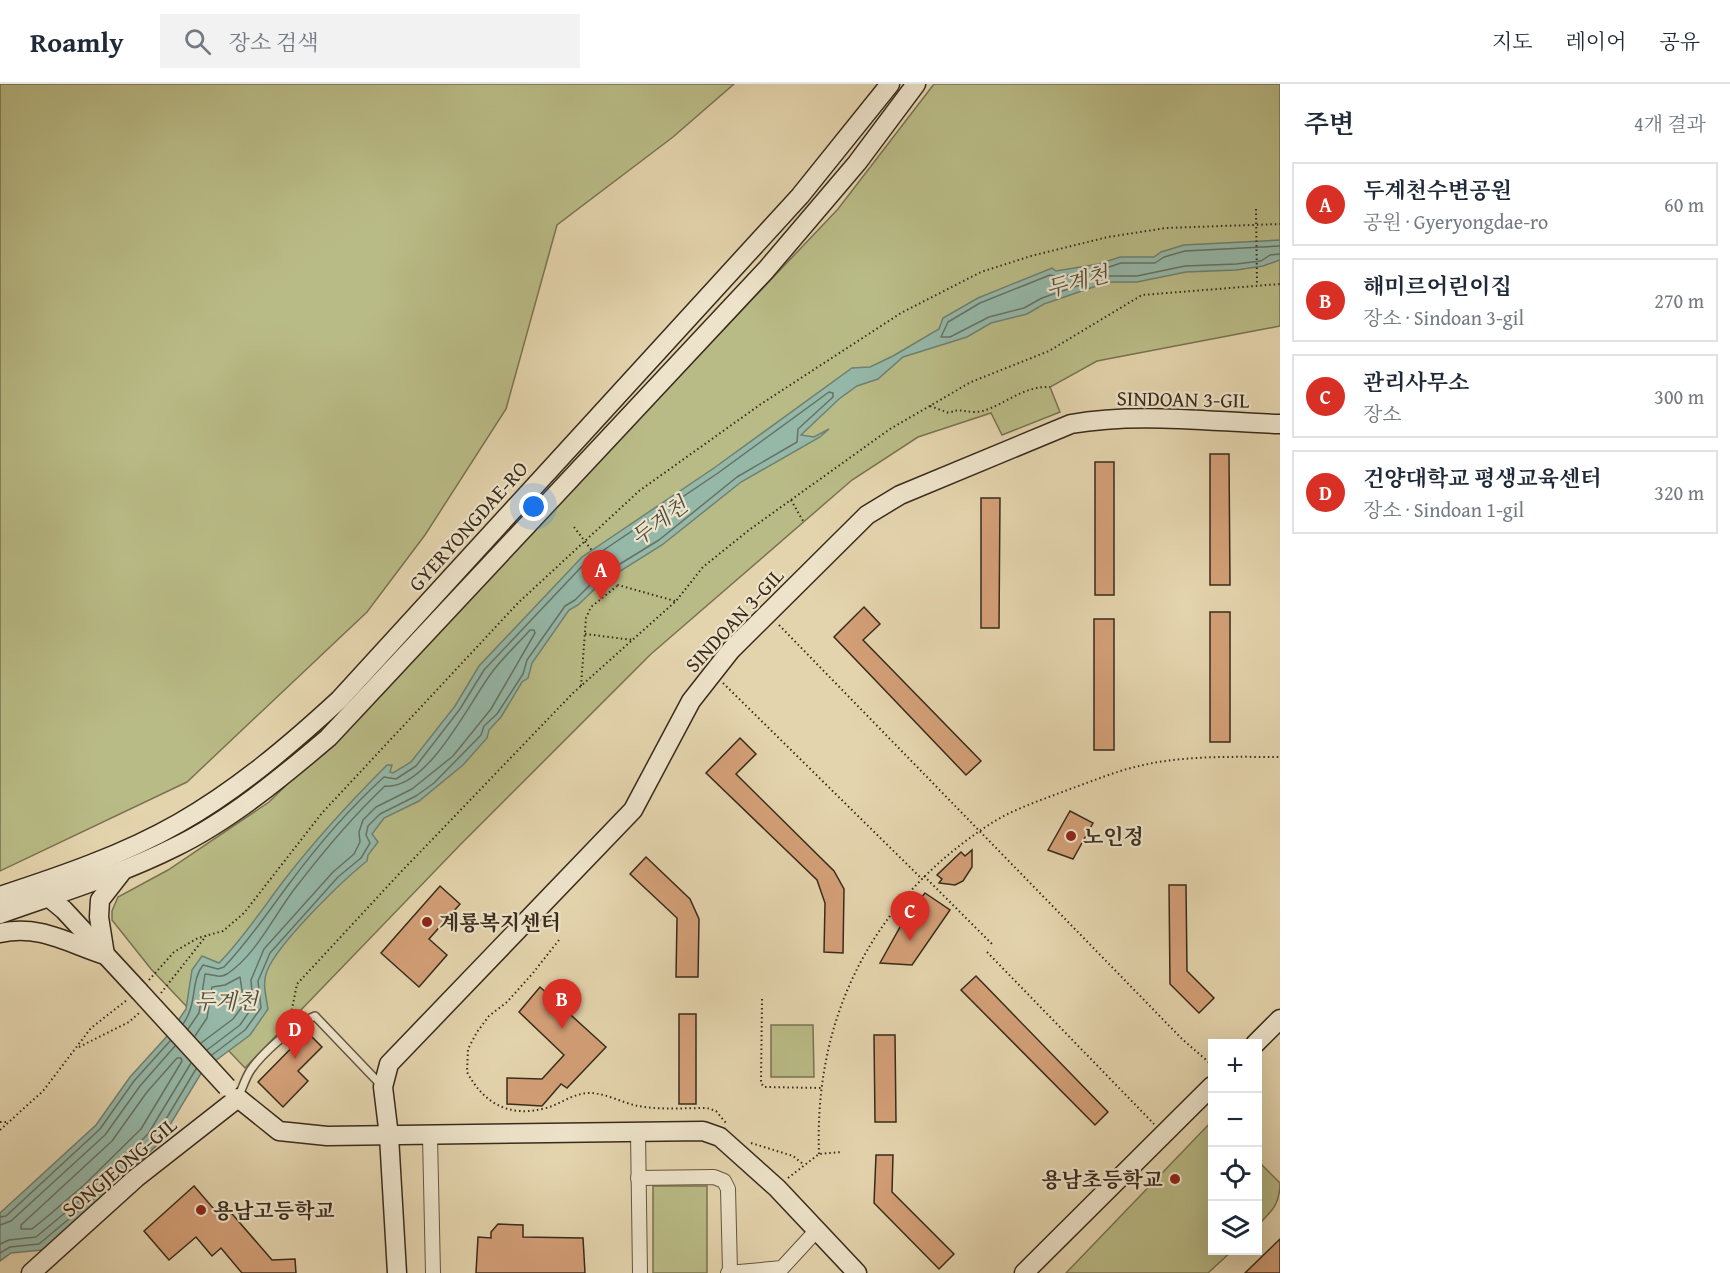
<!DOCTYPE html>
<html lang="ko">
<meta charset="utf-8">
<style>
body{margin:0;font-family:"Gentium Book Plus","Noto Serif KR",serif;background:#f2f2f3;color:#1f2937}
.controls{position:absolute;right:18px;bottom:18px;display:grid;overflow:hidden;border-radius:0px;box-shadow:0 6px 24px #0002}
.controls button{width:54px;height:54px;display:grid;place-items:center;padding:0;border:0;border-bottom:2px solid #e0e1e3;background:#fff;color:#1f2937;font:30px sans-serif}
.you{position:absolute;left:534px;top:423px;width:21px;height:21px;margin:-15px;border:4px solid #fff;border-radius:50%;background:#1a73e8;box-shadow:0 0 0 9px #1a73e833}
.badge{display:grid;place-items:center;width:39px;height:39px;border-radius:50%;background:#d93025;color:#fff;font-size:20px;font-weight:700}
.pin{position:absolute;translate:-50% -50px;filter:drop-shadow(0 2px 3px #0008)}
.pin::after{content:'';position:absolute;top:32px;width:21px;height:18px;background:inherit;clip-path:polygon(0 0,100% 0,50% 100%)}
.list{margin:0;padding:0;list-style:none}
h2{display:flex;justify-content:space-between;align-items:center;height:78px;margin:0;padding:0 24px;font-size:26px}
h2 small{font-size:20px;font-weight:400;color:#747a83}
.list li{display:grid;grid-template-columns:39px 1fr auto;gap:18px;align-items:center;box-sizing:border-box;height:84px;margin:0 12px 12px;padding:0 12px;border:2px solid #e0e1e3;border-radius:0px}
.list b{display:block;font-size:22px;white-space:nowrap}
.list p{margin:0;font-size:20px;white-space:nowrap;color:#747a83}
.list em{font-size:20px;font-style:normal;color:#747a83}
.icon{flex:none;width:33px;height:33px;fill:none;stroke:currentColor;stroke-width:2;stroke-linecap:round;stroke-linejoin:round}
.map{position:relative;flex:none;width:1280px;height:1189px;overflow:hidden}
header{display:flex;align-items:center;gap:36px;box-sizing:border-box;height:84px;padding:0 30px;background:#fff;border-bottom:2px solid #e0e1e3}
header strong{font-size:28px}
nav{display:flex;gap:33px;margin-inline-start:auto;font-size:21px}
.search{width:420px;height:54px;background:#f2f2f3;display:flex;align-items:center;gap:15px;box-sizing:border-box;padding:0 21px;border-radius:0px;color:#747a83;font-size:22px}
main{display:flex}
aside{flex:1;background:#fff}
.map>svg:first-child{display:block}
.green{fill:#b9bb86;stroke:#797351;stroke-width:1.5}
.water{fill:#95b8a9;stroke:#708071;stroke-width:1.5}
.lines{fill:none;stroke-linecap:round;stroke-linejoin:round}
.shore{stroke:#677262;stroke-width:1.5}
.building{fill:#d39f77;stroke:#392b1c;stroke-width:1.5}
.lane-casing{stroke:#645540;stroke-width:10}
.street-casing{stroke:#645540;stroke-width:16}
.secondary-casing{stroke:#392b1c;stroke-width:21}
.path{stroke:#392b1c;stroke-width:2;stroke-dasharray:1.5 3;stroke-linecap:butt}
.lane{stroke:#ede3ca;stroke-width:7}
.street{stroke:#ede3ca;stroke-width:14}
.secondary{stroke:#ede3ca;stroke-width:18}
.secondary-bridge-casing{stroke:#392b1c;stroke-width:21;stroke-linecap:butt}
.secondary-bridge{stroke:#ede3ca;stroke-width:18}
.poi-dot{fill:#8f2418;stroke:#ede3ca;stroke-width:2}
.labels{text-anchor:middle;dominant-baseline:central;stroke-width:4.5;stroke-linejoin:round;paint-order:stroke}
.street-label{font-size:21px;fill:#392b1c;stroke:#ede3ca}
.poi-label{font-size:21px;font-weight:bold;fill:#392b1c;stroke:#ede3ca;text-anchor:start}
.water-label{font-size:22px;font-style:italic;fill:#504e3f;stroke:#ede3ca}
</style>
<header>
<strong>Roamly</strong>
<div class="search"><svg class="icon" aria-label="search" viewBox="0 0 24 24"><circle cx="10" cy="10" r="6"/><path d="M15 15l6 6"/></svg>장소 검색</div>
<nav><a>지도</a><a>레이어</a><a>공유</a></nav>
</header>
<main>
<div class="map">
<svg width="1280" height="1189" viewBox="0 0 1280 1189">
<rect width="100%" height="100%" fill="#e4d4ad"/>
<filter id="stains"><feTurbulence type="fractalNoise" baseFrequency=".00333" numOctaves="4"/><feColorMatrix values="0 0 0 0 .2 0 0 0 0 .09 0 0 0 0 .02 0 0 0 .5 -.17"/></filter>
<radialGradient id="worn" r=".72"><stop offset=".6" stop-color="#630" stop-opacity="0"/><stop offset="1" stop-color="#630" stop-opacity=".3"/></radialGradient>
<g class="green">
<polygon points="0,0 734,0 673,53 557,141 506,325 425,451 367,528 187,698 0,787"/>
<polygon points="934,0 1280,0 1280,242 1097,277 1050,303 1060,328 1002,351 991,329 918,353 852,396 651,570 460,761 245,984 151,885 112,836 112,827 118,813 168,786 269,718 340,649 838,125"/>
<polygon points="771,941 813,941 814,993 771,993"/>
<polygon points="1212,1037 1212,1166 1232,1167 1208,1189 1066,1189"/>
<path d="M 1258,1077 L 1280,1099 C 1280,1120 1272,1127 1258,1141 Z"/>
<rect x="653" y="1102" width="54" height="87"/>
</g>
<path class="water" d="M 1280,156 L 1280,176 L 1263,182 L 1236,186 L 1186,188 L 1137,198 L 1108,198 L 1044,220 L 1027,230 L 991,239 L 967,253 L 903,273 L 878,295 L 857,302 L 839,315 L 801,351 L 814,353 L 829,345 L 820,353 L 741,398 L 662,461 L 601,499 L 578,521 L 569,526 L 532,579 L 528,594 L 522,598 L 501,633 L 489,646 L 487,654 L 463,681 L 419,717 L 384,734 L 372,750 L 378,758 L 368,771 L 367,777 C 342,797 278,859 267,887 C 262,899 266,912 268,925 L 250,951 L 203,986 L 159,1059 L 99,1118 L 42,1166 L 11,1169 L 0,1177 L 0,1129 L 96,1041 L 130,993 L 169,950 L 186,925 L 192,886 L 202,872 L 219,879 C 245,852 262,825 285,795 C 316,755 351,717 387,681 L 392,681 L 390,688 L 393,689 L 411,678 L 455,622 L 479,582 L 582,473 L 714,384 L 852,284 L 870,283 L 893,272 L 939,245 L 943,234 L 978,214 L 1052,184 L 1056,187 L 1099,180 L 1120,173 L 1154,173 L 1161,168 L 1184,161 Z"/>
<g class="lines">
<g class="shore">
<polyline points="1280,162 1185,167 1164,173 1155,179 1121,179 1100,186 1057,193 1050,191 980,219 948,238 941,253 950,253 989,233 1024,224 1042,214 1106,192 1137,192 1185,182 1236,180 1261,177 1270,171 1280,170"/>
<path d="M 183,940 C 198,919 190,898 203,881 L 218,885 L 224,883 C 249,857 267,829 289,800 C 317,762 350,724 384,693 L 396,695 L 416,682 L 460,625 L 484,586 L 586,478 L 718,389 L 829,308 L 833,309 L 833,313 L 798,345 L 797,358 L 737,393 L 659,456 L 597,494 L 575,516 L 565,522 L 527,576 L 523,590 L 497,630 L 484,642 L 481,651 L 434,699 L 416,712 L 380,730 L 368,742 L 366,751 L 370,759 L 361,774 L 338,793 L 270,869 L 258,897 L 261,924 L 245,946 L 212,971"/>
<path d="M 188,945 L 199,929 L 205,890 C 212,890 219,895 227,890 C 257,870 274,831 296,803 C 323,768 353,732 385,702 C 427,706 468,621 490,591 C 501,575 517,561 530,546 L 534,546 L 535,549 L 491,625 L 453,672 L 412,705 L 376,723 L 363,736 L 359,748 L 360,758 L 354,770 L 333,788 L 264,865 L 251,896 L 253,922 L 240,941 L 207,966"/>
<polyline points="195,952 207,934 212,903 225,901 240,893 244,920 233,935 201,959"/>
<polygon points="177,974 181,974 182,977 141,1045 84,1101 48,1132 32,1145 21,1145 21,1141 112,1057 147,1008"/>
<polyline points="0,1133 6,1132 100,1045 134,997 170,957"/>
<polyline points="0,1141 11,1137 105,1051 140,1002 175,962"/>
<polyline points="0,1160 9,1156 36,1153 90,1108 148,1050 191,979"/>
<polyline points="0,1169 10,1163 39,1160 95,1113 154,1055 196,985"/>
</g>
</g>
<g class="building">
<polygon points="1210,370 1229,370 1230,501 1210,501"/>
<rect x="1095" y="378" width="19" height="133"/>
<polygon points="981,414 1000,414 999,544 981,544"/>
<polygon points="864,523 880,540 863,556 981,677 966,691 834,553"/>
<rect x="1210" y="528" width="20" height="130"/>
<rect x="1094" y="535" width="20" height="131"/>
<polygon points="740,654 756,670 736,690 834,787 844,805 843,869 824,868 825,819 817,796 706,689"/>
<polygon points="1070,727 1093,739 1073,775 1048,766"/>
<polygon points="972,766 972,783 963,797 955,801 939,799 942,795 937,791 961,768 965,772"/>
<polygon points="646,773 690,815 699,835 698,893 676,893 677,834 630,790"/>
<polygon points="1169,801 1186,801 1187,887 1214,914 1199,929 1170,900"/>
<polygon points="440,802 460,820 429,855 447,871 419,903 381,869"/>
<polygon points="925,809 950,826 912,881 880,879 904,836"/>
<polygon points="976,892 1108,1028 1095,1041 961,906"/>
<polygon points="540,903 606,963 567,1004 561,1000 542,1022 507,1020 507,994 542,995 564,971 519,928"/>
<rect x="679" y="930" width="17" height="90"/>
<polygon points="307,948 322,963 298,987 308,997 283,1023 258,998"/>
<polygon points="874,951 895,951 896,1038 875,1038"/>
<polygon points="876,1071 893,1071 892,1108 954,1170 939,1185 874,1119"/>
<polygon points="194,1102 219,1131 227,1124 272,1176 295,1175 296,1189 242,1189 221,1164 212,1172 196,1153 169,1176 144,1147"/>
<polygon points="498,1140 523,1141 523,1153 583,1154 585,1189 476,1189 478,1153 491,1154 491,1148"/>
<polygon points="1280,1155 1280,1189 1245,1189"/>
</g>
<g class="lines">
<defs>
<path id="lane" d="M 238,1014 C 242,1005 245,995 250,987 C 262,969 295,940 315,932 L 381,1001"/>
<g id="street">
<polyline points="638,1049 640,1189"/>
<polyline points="430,1052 433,1189"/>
<polyline points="638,1094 714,1093 724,1097 728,1105 730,1187"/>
<polyline points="728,1189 782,1184 817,1146"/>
</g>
<g id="secondary">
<polyline points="40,806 64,826 139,907"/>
<path d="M 0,812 C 61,792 123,771 179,739 C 237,706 289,662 339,616 L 800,112 L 890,0"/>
<path d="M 0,830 C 59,809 119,791 175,763 C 229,737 282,693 328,654 L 766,186 L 857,79 L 916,0"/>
<path d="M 0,849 C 39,840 68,859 105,871 L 99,833 L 100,816 L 121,789"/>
<polyline points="1255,960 1280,935"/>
<polyline points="31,1189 136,1094 238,1014 279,1047 327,1052 703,1047 720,1053 777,1104 857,1189"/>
<path d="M 397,1189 L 389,1052 L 383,1003 L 389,980 L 633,726 L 691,617 L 731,566 L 867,431 L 900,411 L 1071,340 C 1138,328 1212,338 1280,340"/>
<polyline points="1024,1189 1212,1002"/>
</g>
</defs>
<use href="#lane" class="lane-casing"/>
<use href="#street" class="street-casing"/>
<use href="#secondary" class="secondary-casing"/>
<g class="path">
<polyline points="1256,125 1257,200"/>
<path d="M 930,322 L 949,329 C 960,324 963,328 975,328 C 996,328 1021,301 1050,303"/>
<polyline points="791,416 803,437"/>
<polyline points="574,443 618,501 675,517"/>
<polyline points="779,541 1182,955 1212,981"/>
<polyline points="585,550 633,556"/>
<polyline points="723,599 922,795"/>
<polyline points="581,602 586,534 591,523 617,502"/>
<polyline points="924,792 994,862"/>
<path d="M 559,856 L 533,889 L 507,918 L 489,932 L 477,948 L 468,965 L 467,988 C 484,1020 510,1034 546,1024 C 561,1020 573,1009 590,1009 C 605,1009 623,1019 638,1022 C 661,1026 684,1024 707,1024 L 716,1027 L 726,1039"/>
<polyline points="987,868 1154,1040"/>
<polyline points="149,896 174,868 198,854 223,847 244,829 322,729 518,519 639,407 761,320 901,229 981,188 1031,172 1108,153 1166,144 1280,140"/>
<polyline points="161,909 206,852"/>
<polyline points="762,915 761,999 764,1003 822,1004"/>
<polyline points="290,935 297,900 399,790 573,609 676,517 703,483 749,446 890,345 971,298 1049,267 1142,211 1280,200"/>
<polyline points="79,963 129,938 139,929"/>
<polyline points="0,1038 9,1038"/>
<polyline points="0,1046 43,1007 91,944 127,916"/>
<polyline points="751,1059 793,1072 803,1080"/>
<path d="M 819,1070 C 814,933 872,818 987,742 C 1012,725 1042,716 1070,705 C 1093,697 1116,687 1139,682 C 1184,671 1234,673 1280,673"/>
<polyline points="788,1094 819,1070 842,1068"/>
</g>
<use href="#lane" class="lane"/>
<use href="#street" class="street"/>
<use href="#secondary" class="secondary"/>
<defs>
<polyline id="secondary-bridge" points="139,907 227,1003"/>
</defs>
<use href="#secondary-bridge" class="secondary-bridge-casing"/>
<use href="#secondary-bridge" class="secondary-bridge"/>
</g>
<g class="poi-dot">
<circle cx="1071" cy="752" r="6"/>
<circle cx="427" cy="838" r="6"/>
<circle cx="1175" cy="1095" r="6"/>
<circle cx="201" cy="1126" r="6"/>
</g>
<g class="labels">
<g class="street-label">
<text transform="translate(1183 315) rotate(1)">SINDOAN 3-GIL</text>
<text transform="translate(468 442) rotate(-48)">GYERYONGDAE-RO</text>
<text transform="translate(734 536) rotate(-47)">SINDOAN 3-GIL</text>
<text transform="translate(119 1083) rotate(-40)">SONGJEONG-GIL</text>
</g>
<g class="poi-label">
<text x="1083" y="752">노인정</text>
<text x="439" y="838">계룡복지센터</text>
<text x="1163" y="1095" text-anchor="end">용남초등학교</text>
<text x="213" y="1126">용남고등학교</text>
</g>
<g class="water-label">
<text transform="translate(1077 197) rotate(-15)">두계천</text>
<text transform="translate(659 437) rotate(-37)">두계천</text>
<text x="226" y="917">두계천</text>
</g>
</g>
<rect width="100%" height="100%" filter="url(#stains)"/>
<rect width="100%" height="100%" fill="url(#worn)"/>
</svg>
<div class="controls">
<button>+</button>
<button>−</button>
<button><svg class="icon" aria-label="locate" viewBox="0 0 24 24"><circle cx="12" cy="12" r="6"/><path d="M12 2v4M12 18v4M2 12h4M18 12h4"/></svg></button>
<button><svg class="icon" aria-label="layers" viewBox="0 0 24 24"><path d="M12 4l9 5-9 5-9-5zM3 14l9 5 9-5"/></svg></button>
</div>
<div class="you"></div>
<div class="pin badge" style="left:601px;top:516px">A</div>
<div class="pin badge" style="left:562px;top:945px">B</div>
<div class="pin badge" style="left:910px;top:857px">C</div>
<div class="pin badge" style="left:295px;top:975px">D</div>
</div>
<aside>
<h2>주변<small>4개 결과</small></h2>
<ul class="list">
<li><span class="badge">A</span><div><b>두계천수변공원</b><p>공원 · Gyeryongdae-ro</p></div><em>60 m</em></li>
<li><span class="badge">B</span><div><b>해미르어린이집</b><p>장소 · Sindoan 3-gil</p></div><em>270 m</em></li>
<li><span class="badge">C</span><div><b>관리사무소</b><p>장소</p></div><em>300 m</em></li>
<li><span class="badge">D</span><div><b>건양대학교 평생교육센터</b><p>장소 · Sindoan 1-gil</p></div><em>320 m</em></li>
</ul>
</aside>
</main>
